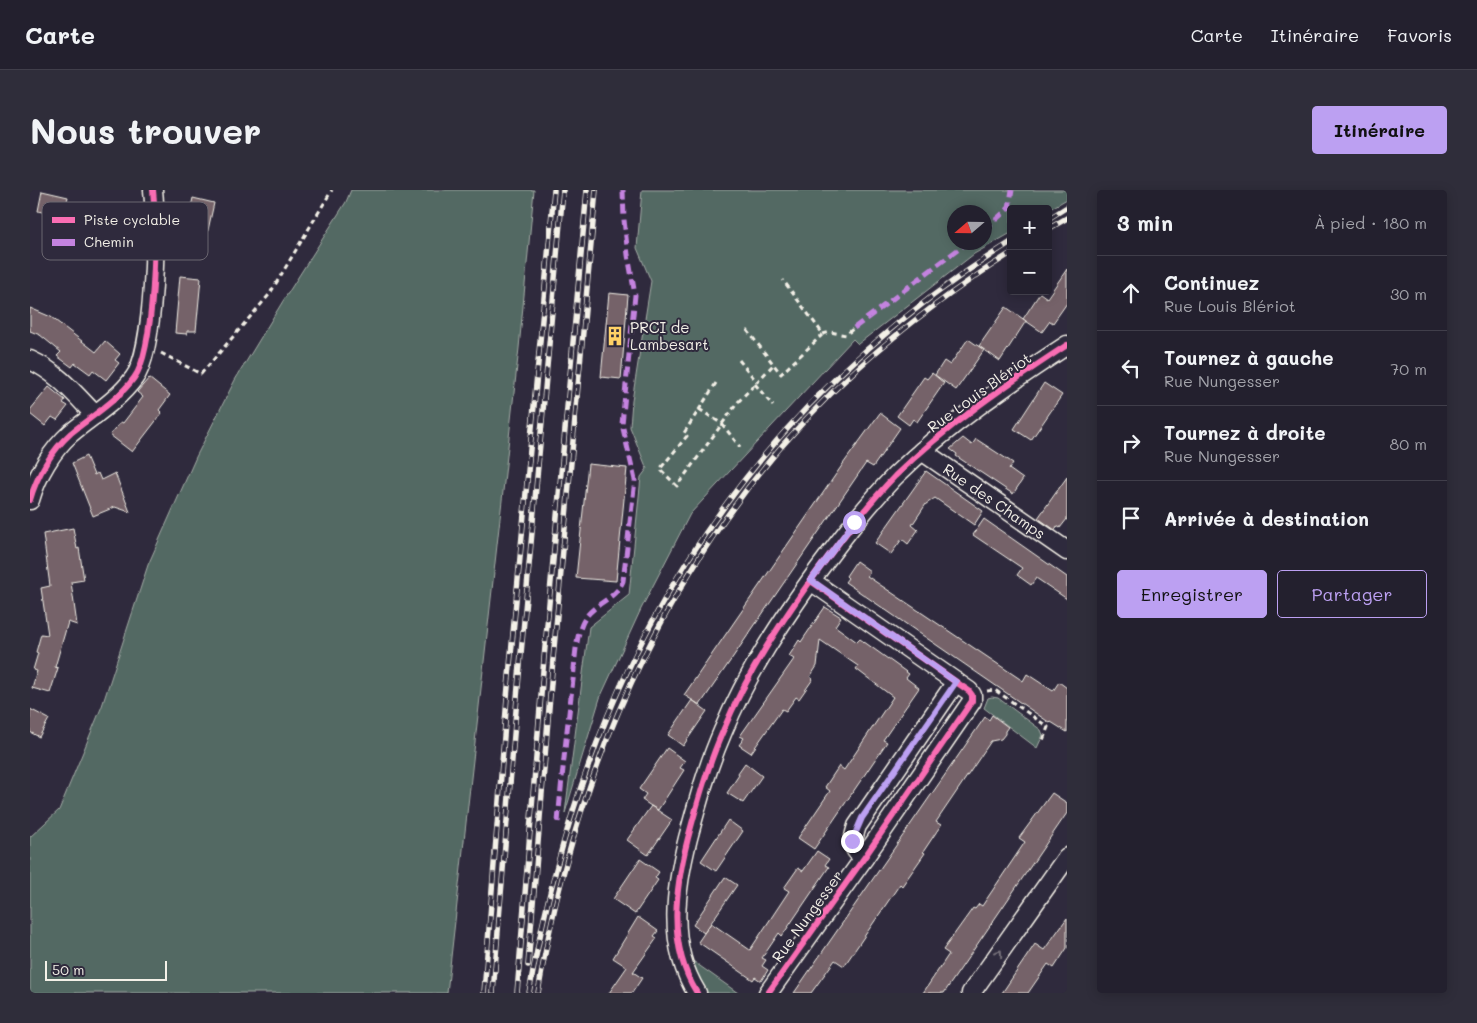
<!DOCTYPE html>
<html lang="fr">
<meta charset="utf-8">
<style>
body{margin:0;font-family:Mali,sans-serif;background:#2f2d3a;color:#f1f3f6}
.controls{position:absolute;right:15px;top:15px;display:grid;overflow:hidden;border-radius:5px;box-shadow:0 2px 12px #0003}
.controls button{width:45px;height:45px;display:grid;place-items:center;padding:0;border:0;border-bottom:1px solid #403e4a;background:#23202e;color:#f1f3f6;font:25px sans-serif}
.compass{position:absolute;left:917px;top:15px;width:45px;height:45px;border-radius:50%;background:#23202e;box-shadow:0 2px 12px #0003;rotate:250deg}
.scale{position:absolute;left:15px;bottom:12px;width:122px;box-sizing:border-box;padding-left:5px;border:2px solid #f4f1e8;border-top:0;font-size:14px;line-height:18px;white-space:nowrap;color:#f4f1e8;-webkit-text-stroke:4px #2f2a3d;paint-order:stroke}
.stop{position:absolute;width:15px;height:15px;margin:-11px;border:4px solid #bca0f2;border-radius:50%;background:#fff}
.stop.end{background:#bca0f2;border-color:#fff;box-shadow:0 1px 5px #0008}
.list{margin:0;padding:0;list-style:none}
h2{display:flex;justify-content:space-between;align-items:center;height:65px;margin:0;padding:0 20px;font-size:21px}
h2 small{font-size:16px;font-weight:400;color:#a3a3aa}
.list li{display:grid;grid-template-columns:32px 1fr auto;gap:15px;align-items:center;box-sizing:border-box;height:75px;padding:0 20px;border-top:1px solid #403e4a}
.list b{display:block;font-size:19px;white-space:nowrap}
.list p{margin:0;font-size:16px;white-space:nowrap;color:#a3a3aa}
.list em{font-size:16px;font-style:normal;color:#a3a3aa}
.actions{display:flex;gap:10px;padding:15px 20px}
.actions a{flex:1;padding:11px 0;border:1px solid #bca0f2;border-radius:5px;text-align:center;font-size:18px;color:#bca0f2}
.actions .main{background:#bca0f2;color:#111}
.icon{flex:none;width:28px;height:28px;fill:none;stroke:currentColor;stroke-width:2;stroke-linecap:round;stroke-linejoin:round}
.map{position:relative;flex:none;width:1037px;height:803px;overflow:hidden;border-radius:5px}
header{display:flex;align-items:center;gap:30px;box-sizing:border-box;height:70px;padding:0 25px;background:#23202e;border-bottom:1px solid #403e4a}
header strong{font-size:24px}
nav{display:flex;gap:28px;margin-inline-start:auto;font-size:18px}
.intro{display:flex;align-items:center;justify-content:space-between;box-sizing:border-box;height:120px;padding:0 30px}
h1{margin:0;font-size:35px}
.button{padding:12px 22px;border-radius:5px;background:#bca0f2;color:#111;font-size:18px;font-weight:700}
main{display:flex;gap:30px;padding:0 30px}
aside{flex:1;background:#23202e;border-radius:5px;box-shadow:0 2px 12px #0003}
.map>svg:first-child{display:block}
.green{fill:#536964;stroke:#a4ada6;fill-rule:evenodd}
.building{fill:#756269;stroke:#f4f1e8}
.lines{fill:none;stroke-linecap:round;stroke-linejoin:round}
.minor-casing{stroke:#f4f1e8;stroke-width:21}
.path{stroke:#f4f1e8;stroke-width:3;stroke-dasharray:5 4;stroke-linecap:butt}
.minor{stroke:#2f2a3d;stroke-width:18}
.rail-casing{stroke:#f4f1e8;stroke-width:5.5}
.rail{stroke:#2f2a3d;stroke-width:4;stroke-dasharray:11;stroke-linecap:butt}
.quiet{stroke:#c483df;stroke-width:5;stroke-dasharray:10 5;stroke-linecap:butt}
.cycleway-casing{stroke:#2f2a3d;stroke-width:9}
.cycleway{stroke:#f96db3;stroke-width:6}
.oneway{stroke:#747079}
.route{stroke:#bca0f2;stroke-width:6}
.labels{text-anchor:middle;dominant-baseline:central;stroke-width:4;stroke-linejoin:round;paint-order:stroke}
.poi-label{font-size:15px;fill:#f4f1e8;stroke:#2f2a3d;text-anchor:start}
.street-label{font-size:15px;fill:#f4f1e8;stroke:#2f2a3d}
.key{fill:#2f2a3d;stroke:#6a6670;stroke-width:1}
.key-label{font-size:14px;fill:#f4f1e8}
</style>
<header>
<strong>Carte</strong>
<nav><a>Carte</a><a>Itinéraire</a><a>Favoris</a></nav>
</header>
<div class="intro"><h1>Nous trouver</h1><a class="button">Itinéraire</a></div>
<main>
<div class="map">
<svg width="1037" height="803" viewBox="0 0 1037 803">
<rect width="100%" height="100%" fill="#2f2a3d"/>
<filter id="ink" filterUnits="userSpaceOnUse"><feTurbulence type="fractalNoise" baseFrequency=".02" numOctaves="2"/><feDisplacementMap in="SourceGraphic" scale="10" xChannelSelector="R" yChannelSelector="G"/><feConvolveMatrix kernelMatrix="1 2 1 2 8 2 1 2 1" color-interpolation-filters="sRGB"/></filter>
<g filter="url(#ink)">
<g class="green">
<polygon points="321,0 504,0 489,158 417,803 0,803 0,647 29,620 72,516 118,375 166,267 205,190 253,111 316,12"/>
<path d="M 612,0 L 1037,0 L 1037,9 L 1018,20 L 1018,19 L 981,19 L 981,43 L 944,64 L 828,154 L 823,149 L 660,324 L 611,419 L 570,508 L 535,623 L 559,437 L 599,405 L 611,287 L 617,279 L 600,237 L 602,211 L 621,91 L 607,58 ZM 924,22 L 954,22 L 954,52 L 924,52 Z"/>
<polygon points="962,507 968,508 1011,540 1013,545 1007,558 954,518 958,508"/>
<polygon points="660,769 708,803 678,803 670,792"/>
</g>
<g class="building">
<polygon points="12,1 38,7 33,27 8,21"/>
<polygon points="163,8 184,13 172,67 151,62"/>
<polygon points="1037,79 1037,113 1023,133 1020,131 1012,142 993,129 1010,103 1017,108"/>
<polygon points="150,86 171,88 166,141 157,141 157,144 145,143"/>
<polygon points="579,103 598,105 591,189 571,187"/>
<polygon points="976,117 996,131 970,171 949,156"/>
<polygon points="0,118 21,127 66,162 75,151 90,164 85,170 89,173 76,190 63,180 60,184 45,173 42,177 27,166 31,162 10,145 0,141"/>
<polygon points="938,149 954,160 926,200 905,185 914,171 920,175"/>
<polygon points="902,183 914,193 887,232 883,229 879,235 867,226 894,187 897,189"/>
<polygon points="119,188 140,205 129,220 132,223 102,262 80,245 91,232 93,233 113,207 107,202"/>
<polygon points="1014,193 1032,205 1001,250 984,239"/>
<polygon points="19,197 35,210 33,213 38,216 27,230 22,227 15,236 0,224 0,220"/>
<polygon points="850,223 870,238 843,277 836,273 670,515 654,505 813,274"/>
<polygon points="933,248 942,255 946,249 983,273 979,279 993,289 983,304 926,266 927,264 920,259"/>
<polygon points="56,266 64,285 68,283 71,290 85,283 100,322 85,317 63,326 42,273"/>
<polygon points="558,274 597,278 586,391 546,388"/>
<polygon points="896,281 953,321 944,335 905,308 896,314 882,335 888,340 878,354 872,349 861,364 845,353"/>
<polygon points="1037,287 1037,329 1030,338 1027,336 1025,340 1008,328"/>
<polygon points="954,329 1037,387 1037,409 1006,388 1001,395 987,385 992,378 943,345"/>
<polygon points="43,338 47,359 49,358 54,390 41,392 47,435 38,432 25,477 28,478 20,503 2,498 7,481 3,480 8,463 6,462 11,444 18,445 11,398 20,396 13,344"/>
<polygon points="826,371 840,381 837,386 993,491 997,484 1023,501 1029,492 1037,498 1037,542 1021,532 1020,533 815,392 818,388 816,386"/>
<polygon points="795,417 811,427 805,436 827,452 830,449 879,484 876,488 889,498 853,550 857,552 784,659 768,648 800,601 795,597 809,576 814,580 863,507 826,479 828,476 790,450 787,476 780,487 783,489 769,509 766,507 756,521 752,519 721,563 709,555 714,548 710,546 764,469 759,466 769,450 771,452"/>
<polygon points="662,510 677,521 653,556 638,545"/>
<polygon points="0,519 19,529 9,547 0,542"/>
<polygon points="962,525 978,537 975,541 975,544 971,549 961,551 906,632 911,635 893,662 895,663 872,696 870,694 814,776 805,770 781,803 764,803 955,527 959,530"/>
<polygon points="637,558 655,571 650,578 654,580 628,620 621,616 642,630 618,665 597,650 621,616 612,610 616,604 609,599"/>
<polygon points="715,573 732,586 713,613 697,603 709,585 708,583"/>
<polygon points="1022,603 1037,613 1037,623 914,803 893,803 919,764 913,760 943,718 945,719 949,714 952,716 995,652 989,648"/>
<polygon points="698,630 713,641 686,681 671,671"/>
<polygon points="787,661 799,669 795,675 799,677 752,746 749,743 732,768 736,770 732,776 738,780 731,791 725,787 723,790 668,752 681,733 720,760 759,701 754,698 768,678 773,681"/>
<polygon points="610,669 629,682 625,688 628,690 605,724 583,709"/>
<polygon points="695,687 707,695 674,743 663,735"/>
<polygon points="608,727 628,741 624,746 627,748 603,782 612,788 602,803 579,803 597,777 583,768"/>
<polygon points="1037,728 1037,758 1024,778 1018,774 998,803 972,803 1005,754 1014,760"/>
</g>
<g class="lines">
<defs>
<g id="minor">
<path d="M 0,170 C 27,182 45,204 65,225"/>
<path id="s1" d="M 892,261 L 1037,361"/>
<path d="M 0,310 C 7,285 22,260 41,243 C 63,225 87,211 104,188 C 125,161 127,36 123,0"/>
<path d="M 834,668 C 820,658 822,651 827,636 L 926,492"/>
<path d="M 667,803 C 637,755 645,699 658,648 C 668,611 678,575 693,541 C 717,483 752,430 789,379 C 813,347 837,315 865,286 C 917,235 976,195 1037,155"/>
<polyline points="738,803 834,668 942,511 942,505 939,501 781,391"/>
<polyline points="941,803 1037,667"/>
</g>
</defs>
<use href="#minor" class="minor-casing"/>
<g class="path">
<polyline points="717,140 751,184 793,144 753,90"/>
<polyline points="793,144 800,142 816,145 824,138"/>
<polyline points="131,163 171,184 239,105 302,0"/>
<polyline points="709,170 727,192"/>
<polyline points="686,193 654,243 657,246 630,279 647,296 708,212 744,174"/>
<polyline points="725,194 743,216"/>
<polyline points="669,219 692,234 710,257"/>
<polyline points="957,501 965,500 1018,537 1012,553"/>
</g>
<use href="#minor" class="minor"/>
<defs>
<g id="rail">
<polyline points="1018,29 1037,17"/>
<polyline points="1018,39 1037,28"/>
<polyline points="498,775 523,469 566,0"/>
<polyline points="454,803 477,508 524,0"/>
<polyline points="463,803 487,508 533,0"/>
<polyline points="487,803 514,468 557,0"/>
<path d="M 499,803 C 555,482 701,228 981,52"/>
<path d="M 508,803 C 546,569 650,339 828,178 C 876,135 927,97 981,63"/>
</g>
</defs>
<use href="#rail" class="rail-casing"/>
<use href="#rail" class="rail"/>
<g class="quiet">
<polyline points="954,40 979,18 982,0"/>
<polyline points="824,138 938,52"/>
<path d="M 528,632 C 532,585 537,538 543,490 C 545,472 545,451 552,434 C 561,413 585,411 593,391 L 605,290 L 592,234 L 605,105 L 598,65 L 594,30 L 593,0"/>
</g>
<defs>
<g id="cycleway">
<path d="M 0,310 C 7,285 22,260 41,243 C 63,225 87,211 104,188 C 125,161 127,36 123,0"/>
<path d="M 667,803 C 637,755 645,699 658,648 C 668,611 678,575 693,541 C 717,483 752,430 789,379 C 813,347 837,315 865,286 C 917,235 976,195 1037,155"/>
<polyline points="738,803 834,668 942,511 942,505 939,501 781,391"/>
</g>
</defs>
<use href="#cycleway" class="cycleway-casing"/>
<use href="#cycleway" class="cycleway"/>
</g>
<defs><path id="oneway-chevron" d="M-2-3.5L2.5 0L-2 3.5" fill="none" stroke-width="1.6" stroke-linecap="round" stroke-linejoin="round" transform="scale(1.25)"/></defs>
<use class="oneway" href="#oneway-chevron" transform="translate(969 763) rotate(-55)"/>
</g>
<g class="lines" filter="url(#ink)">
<polyline class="route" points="822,651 832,628 926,492 781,390 824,332"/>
</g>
<defs>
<symbol id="building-bare" viewBox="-9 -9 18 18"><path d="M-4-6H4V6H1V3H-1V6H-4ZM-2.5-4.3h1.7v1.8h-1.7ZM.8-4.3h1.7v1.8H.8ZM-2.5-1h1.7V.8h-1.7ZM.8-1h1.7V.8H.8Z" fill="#ffd166" stroke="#2f2a3d" stroke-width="2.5" paint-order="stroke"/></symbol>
</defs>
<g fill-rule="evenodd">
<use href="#building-bare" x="571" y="132" width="28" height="28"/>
</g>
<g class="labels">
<g class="poi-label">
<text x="600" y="137">PRCI de<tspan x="600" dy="17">Lambesart</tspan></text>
</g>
<g class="street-label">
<text transform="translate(949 202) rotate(-36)">Rue Louis Blériot</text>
<text stroke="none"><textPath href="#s1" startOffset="88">Rue des Champs</textPath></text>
<text transform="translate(777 726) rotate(-54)">Rue Nungesser</text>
</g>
</g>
<rect x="12" y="12" width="166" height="58" rx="8" class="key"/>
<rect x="22" y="27" width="23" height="6" fill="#f96db3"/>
<rect x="22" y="49" width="23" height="7" fill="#c483df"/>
<g class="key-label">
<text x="54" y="35">Piste cyclable</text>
<text x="54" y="57">Chemin</text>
</g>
</svg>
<div class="controls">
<button>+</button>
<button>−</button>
</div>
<svg class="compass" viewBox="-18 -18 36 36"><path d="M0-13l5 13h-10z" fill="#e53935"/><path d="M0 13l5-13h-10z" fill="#a3a3aa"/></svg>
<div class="scale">50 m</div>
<div class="stop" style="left:824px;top:332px"></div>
<div class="stop end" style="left:822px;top:651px"></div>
</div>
<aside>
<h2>3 min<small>À pied · 180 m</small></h2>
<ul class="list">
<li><svg class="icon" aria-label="ahead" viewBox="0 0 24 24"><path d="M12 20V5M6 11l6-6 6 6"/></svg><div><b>Continuez</b><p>Rue Louis Blériot</p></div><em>30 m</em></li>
<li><svg class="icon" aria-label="left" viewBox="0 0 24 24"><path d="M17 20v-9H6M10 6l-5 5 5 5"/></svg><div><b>Tournez à gauche</b><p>Rue Nungesser</p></div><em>70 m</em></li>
<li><svg class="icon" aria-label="right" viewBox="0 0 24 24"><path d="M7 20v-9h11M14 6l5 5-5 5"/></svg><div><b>Tournez à droite</b><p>Rue Nungesser</p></div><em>80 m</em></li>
<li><svg class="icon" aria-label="arrive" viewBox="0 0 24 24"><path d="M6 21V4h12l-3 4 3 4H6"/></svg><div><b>Arrivée à destination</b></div></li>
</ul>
<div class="actions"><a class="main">Enregistrer</a><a>Partager</a></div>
</aside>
</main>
